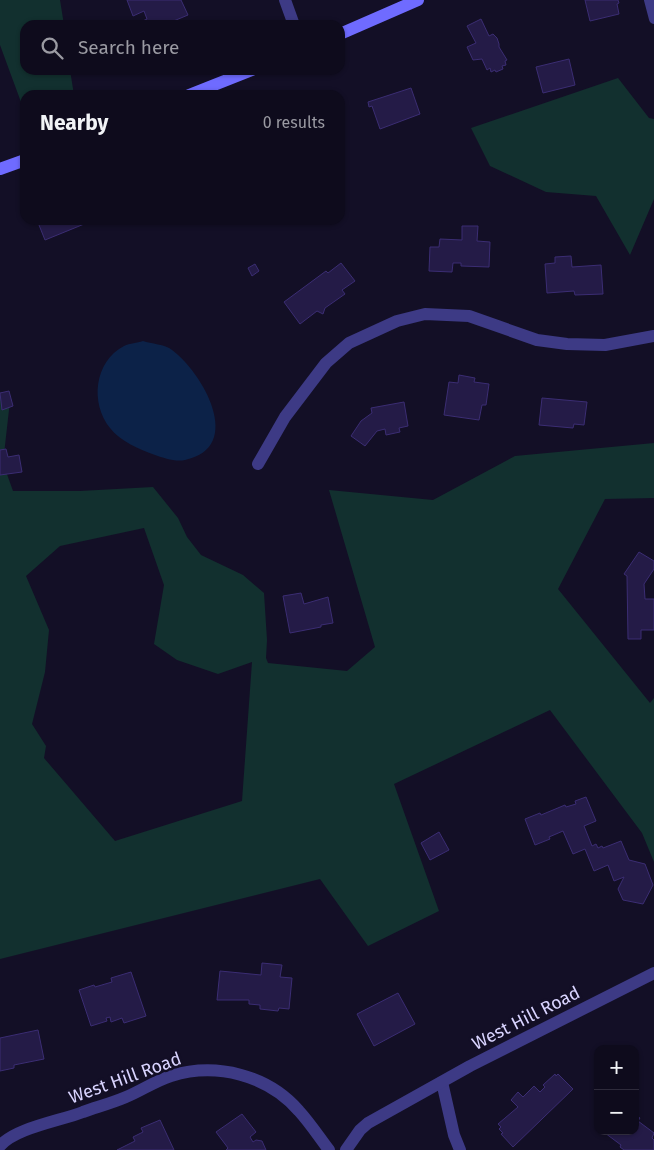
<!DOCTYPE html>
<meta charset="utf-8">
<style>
body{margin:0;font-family:"Fira Sans",sans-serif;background:#1c1929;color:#f1f3f6}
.controls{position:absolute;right:15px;bottom:15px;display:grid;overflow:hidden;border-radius:10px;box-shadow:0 1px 4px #0004}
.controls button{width:45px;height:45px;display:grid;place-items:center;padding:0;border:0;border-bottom:1px solid #2e2b3b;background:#0e0b1c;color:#f1f3f6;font:25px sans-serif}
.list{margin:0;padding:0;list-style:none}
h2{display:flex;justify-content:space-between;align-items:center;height:65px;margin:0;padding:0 20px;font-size:21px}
h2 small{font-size:16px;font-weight:400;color:#9b9ba3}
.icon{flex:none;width:28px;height:28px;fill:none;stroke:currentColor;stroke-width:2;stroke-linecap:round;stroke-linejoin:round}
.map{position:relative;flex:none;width:654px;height:1150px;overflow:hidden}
.search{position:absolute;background:#0e0b1c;box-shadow:0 1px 4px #0004;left:20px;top:20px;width:325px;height:55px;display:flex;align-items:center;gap:12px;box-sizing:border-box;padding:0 18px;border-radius:15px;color:#9b9ba3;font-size:19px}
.panel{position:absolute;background:#0e0b1c;box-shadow:0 1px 4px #0004;left:20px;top:90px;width:325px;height:135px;border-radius:15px}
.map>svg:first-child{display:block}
.green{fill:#12302f;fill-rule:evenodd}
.water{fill:#0c2248}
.building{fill:#241b47;stroke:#3b2d73}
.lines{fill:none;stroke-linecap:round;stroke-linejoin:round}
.service{stroke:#3d3a85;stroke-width:10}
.minor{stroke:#3d3a85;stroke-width:12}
.secondary{stroke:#6f6bff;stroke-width:12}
.labels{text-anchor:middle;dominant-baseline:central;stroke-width:5;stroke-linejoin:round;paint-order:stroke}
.street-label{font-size:18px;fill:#d9d4ff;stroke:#130f26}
</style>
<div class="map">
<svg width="654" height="1150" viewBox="0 0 654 1150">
<rect width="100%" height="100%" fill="#130f26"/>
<g class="green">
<polygon points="0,0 60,0 64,25 25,25 25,70 70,70 74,95 25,95 25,113 0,45"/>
<polygon points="618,78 649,118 654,119 654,199 630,255 596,196 546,192 490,166 471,128"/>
<path d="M 0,398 L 10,401 L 3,463 L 13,491 L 80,491 L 153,487 L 178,518 L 187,537 L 201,555 L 243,575 L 264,593 L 267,640 L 266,658 L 268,663 L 347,671 L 375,647 L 329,490 L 433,500 L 515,456 L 654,443 L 654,498 L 605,499 L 558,589 L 650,703 L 654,698 L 654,862 L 642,833 L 550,710 L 394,784 L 439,911 L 368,946 L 320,879 L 0,959 ZM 144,528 L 164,585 L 154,644 L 177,660 L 218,674 L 252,662 L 242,801 L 115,841 L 44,758 L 46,746 L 32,724 L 45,672 L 49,630 L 26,576 L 60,546 Z"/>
</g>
<path class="water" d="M 143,341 C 151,344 165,344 172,350 C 202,372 246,447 185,460 C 175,462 164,458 155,455 C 139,449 121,442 110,428 C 90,403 94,362 124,346 C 130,343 137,343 143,341 Z"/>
<g class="building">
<polygon points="127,0 181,0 188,15 164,25 134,25 147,19 144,11 133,16"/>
<polygon points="585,0 618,0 619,3 617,4 619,14 590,21"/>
<polygon points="481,19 489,36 493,34 497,38 499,44 499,47 507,60 505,61 506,65 502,66 503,69 496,72 495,70 491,72 490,68 487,70 482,59 473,60 467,47 476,43 467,26"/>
<polygon points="569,59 575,85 543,93 536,67"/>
<polygon points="411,88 420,114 380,129 372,106 369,107 368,102"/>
<polygon points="37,220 94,220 45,240"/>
<polygon points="462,226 478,226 477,241 490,242 489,267 461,266 461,263 453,263 452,272 429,271 430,247 439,247 440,239 462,240"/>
<polygon points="571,256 572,267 601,265 603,294 575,295 574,291 547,293 545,264 555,263 555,257"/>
<polygon points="341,263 355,281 342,290 345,294 325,308 323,314 317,311 300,324 284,302 326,271 328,273"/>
<polygon points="255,264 259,271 252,276 248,268"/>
<polygon points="459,375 475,378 474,382 489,384 486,405 482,405 479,420 444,415 449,382 458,383"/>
<polygon points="9,391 13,406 2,410 0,393"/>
<polygon points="542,398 587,402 584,425 574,424 573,428 539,425"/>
<polygon points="404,402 408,426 399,428 400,432 386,435 385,429 377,431 365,446 351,436 361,421 372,413 371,408"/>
<polygon points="6,449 8,457 19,455 22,472 0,475 0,450"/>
<polygon points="639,552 654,561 654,569 644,584 645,599 654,599 654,630 641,630 641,639 628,639 627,576 624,574"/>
<polygon points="301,593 304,604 328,597 333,623 321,625 321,627 290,633 283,596"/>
<polygon points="586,797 596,821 584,826 592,846 596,844 598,848 602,846 603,848 621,841 629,860 645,864 653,885 643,904 623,900 618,889 624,877 614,881 608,865 594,871 585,849 573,854 563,831 549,837 550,839 535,845 525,819 540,813 541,815 565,805 566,807 576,804 575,801"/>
<polygon points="439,832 449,850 430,860 421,843"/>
<polygon points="262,963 282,965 280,977 292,978 289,1009 279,1008 278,1011 260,1009 260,1005 249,1004 249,1000 217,1000 220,971 261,975"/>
<polygon points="131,972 146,1016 124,1023 122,1018 111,1022 110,1017 106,1018 107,1021 91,1026 79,990 94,985 95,987 112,982 111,978"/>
<polygon points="398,993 415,1024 374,1046 357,1014"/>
<polygon points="38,1030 44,1059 14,1065 14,1068 0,1071 0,1038"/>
<polygon points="555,1074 556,1076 558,1074 573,1089 513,1147 501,1134 503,1133 499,1129 501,1127 498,1124 518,1107 511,1100 518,1092 523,1097 534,1086 540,1092 545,1087 543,1085"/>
<polygon points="242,1114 256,1132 250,1137 253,1142 256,1140 262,1141 266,1150 226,1150 228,1148 216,1132"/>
<polygon points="635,1115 640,1118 638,1121 654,1133 652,1138 654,1140 654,1150 624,1150 620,1147 621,1145 605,1133 606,1131 635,1131"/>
<polygon points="160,1120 174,1150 117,1150 135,1141 133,1137 143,1132 141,1128"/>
</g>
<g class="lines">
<polyline class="service" points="649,0 654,19"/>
<g class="minor">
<polyline points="285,0 294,25"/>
<polyline points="258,464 285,417 326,363 349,343 397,321 425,314 469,316 537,340 567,344 605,345 654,336"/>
<polyline points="442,1082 454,1135 460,1150"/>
<path d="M 0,1146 C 15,1128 60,1121 83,1112 C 97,1107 112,1103 126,1097 C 141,1091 155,1081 171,1076 C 216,1062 268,1075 299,1111 C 310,1123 319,1137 329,1150"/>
<polyline points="346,1150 360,1130 368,1123 470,1066 654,973"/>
</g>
<g class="secondary">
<polyline points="340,34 418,0"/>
<polyline points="189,95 252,70"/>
<polyline points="0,169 25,160"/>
</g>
</g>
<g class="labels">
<g class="street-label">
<text transform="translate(526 1018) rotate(-27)">West Hill Road</text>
<text transform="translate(125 1078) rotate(-20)">West Hill Road</text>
</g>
</g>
</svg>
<div class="controls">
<button>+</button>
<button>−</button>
</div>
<div class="search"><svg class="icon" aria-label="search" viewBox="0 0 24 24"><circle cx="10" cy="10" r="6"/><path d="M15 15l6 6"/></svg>Search here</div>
<section class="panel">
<h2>Nearby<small>0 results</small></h2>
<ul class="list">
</ul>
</section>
</div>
